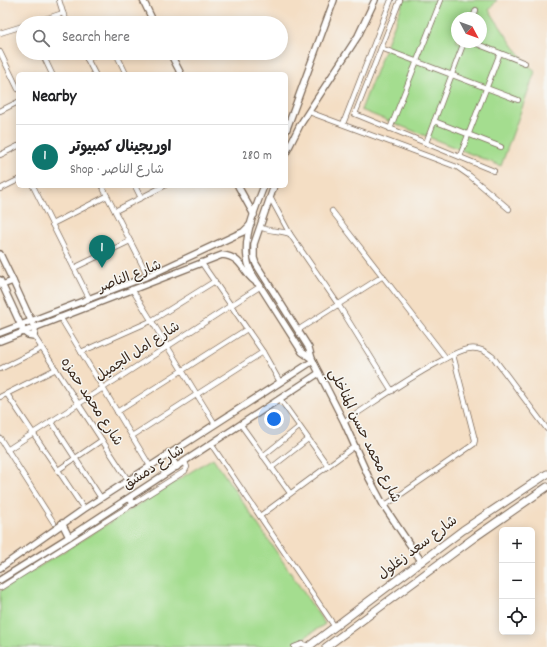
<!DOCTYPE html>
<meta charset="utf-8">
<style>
body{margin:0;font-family:Dekko,"Playpen Sans Arabic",sans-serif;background:#f2f2f2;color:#202124}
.controls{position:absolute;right:12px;bottom:12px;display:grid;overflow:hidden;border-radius:6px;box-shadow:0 2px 10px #0003}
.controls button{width:36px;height:36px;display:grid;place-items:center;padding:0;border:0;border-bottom:1px solid #e0e0e0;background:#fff;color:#202124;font:20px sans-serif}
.compass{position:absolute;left:451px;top:12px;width:36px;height:36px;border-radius:50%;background:#fff;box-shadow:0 2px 10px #0003;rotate:131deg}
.you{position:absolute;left:274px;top:419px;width:14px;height:14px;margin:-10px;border:3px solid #fff;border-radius:50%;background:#1a73e8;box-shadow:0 0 0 6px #1a73e833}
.badge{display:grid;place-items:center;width:26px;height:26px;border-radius:50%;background:#0f766e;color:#fff;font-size:13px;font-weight:700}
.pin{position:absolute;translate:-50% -33px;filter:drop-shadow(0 1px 2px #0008)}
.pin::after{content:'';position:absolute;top:21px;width:14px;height:12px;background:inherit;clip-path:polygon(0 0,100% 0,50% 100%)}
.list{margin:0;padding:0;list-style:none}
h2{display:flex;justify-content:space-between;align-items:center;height:52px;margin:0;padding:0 16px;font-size:17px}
h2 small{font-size:13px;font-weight:400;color:#757577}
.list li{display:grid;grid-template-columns:26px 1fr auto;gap:12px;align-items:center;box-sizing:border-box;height:64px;padding:0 16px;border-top:1px solid #e0e0e0}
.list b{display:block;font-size:15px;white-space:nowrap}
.list p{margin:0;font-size:13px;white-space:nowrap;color:#757577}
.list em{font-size:13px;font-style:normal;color:#757577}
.icon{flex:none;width:22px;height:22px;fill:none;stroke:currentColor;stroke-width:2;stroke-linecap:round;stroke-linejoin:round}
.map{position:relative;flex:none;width:547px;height:647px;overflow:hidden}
.search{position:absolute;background:#fff;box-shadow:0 2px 10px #0003;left:16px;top:16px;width:272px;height:44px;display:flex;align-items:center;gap:10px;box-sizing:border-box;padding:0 14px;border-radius:22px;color:#757577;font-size:15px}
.panel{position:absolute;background:#fff;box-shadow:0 2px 10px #0003;left:16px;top:72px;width:272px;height:116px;border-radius:6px}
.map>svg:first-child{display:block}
.green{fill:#a4dd8f;stroke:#708456;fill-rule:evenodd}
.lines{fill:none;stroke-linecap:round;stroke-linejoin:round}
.minor-casing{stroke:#7c6958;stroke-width:6}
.tertiary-casing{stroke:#7c6958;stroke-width:8}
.primary-casing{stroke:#7c6958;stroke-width:9}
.minor{stroke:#fff;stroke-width:4.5}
.tertiary{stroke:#fff;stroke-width:5.5}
.primary{stroke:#fff;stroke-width:7}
.labels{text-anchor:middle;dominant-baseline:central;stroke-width:3;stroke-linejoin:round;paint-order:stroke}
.street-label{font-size:14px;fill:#3b2a1e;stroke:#f6f6f2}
</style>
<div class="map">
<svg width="547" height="647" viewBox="0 0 547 647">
<rect width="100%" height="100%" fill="#f6f6f2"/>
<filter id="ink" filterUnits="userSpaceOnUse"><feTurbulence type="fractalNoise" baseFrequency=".025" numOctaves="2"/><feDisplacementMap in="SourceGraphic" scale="8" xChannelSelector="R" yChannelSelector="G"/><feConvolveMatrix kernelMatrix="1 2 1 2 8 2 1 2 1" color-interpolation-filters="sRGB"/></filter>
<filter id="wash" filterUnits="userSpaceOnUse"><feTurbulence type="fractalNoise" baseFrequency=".012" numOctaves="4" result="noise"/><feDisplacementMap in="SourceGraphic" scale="16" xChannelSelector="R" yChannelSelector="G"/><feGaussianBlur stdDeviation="0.9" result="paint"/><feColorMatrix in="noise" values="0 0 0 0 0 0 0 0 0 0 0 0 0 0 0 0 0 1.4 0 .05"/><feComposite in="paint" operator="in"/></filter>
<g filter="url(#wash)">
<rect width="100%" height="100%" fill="#f4dec4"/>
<g class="green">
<path d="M 404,0 L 497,0 L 489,10 L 514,47 L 535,72 L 501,166 L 361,110 ZM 457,18 L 481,18 L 481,42 L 457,42 Z"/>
<polygon points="213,458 325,624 290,647 0,647 0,591"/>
</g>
</g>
<g filter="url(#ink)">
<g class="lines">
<defs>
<g id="minor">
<polyline points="59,0 63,13 68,23"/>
<polyline points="400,0 355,114 494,171"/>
<polyline points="473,18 476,10"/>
<polyline points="33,23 63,13"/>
<polyline points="0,33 23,26"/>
<polyline points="381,48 518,100"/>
<polyline points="0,52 18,89"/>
<polyline points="42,53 52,74"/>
<polyline points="84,53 95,74"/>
<polyline points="116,53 126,74"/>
<polyline points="500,53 525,63"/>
<polyline points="87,59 99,53"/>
<polyline points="0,111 18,102"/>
<polyline points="309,112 457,167 470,176 509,209"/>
<polyline points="434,121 501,147"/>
<polyline points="343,124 391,0"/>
<polyline points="390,129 441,0"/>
<polyline points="426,143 464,42"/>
<polyline points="0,155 18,146"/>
<polyline points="460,156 500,53 472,42"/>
<polyline points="33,186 89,298"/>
<polyline points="102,186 148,276"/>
<polyline points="135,186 141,198"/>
<polyline points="0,189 18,180"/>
<polyline points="270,197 290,234 338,304 392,391"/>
<polyline points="115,211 164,186"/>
<polyline points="332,211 446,358"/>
<polyline points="52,224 107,196"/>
<path d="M 260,227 C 269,232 280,230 290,234"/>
<polyline points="201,262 263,352 280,382"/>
<polyline points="74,268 130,241"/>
<polyline points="132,289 215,424"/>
<polyline points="60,317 150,466"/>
<polyline points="298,330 383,276"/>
<polyline points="34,336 128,480"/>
<polyline points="81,352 151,321 215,281"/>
<polyline points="0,369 42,348"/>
<polyline points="7,394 84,509"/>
<polyline points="0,397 56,369"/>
<polyline points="280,399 328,466"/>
<polyline points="117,412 247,329"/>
<polyline points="51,421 101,498"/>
<path d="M 344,422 C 375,402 405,380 437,363 C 447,358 457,351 468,349 C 478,347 486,351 493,357 L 547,429"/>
<polyline points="241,425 290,493"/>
<polyline points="132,436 263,352"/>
<polyline points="0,438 54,523"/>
<polyline points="211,444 335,627"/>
<polyline points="7,450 261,286"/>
<polyline points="263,456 299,427"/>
<polyline points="271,468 308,439"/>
<polyline points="58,470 102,440"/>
<polyline points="384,506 474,444 475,440 453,355"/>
<polyline points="260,516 355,446"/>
<polyline points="0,588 185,471 187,467 185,462"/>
<polyline points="294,647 302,644 309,646"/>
</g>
<g id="tertiary">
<polyline points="143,0 154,23"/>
<polyline points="170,53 181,74"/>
<polyline points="286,131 334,0"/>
<polyline points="286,153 300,125 358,36 375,0"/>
<polyline points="238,186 254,215"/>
<path d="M 264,186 C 254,212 237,249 253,275 L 302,352 L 312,359"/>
<polyline points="274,186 254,244 254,258 256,264 309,348 312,359 344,422 369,478 384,506 408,542 422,562"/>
<polyline points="0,254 13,281 35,329 34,336 28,335 24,332 0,280"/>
<polyline points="2,285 13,281"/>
<polyline points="0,333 148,276 236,235 243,232 251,224"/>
<path d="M 0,341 L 222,255 C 245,257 242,276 259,284"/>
<polyline points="168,453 177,467"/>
<polyline points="130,498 133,504"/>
<polyline points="62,523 69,537"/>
<polyline points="0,568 84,509 313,361"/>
<polyline points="0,580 69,537 319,373"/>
</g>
<g id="primary">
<polyline points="308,647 463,530 547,474"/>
<polyline points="326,647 475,537 547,487"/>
</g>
</defs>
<use href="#minor" class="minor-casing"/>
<use href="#tertiary" class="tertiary-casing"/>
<use href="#primary" class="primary-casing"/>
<use href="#minor" class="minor"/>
<use href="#tertiary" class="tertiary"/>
<use href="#primary" class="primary"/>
</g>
</g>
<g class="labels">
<g class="street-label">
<text transform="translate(130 277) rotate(-21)">شارع الناصر</text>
<text transform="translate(138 352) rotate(-33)">شارع امل الجميل</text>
<text transform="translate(91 402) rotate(57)">شارع محمد حمزه</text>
<text transform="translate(364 436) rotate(64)">شارع محمد حسن المناخلي</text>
<text transform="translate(154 468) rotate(-33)">شارع دمشق</text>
<text transform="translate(418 548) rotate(-37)">شارع سعد زغلول</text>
</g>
</g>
</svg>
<div class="controls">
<button>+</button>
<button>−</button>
<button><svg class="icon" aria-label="locate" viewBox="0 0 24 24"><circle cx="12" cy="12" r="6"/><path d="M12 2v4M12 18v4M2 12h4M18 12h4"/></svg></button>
</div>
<svg class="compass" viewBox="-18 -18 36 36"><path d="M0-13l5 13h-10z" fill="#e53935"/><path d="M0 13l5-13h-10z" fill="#757577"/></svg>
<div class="you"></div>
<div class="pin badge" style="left:102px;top:268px">1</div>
<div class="search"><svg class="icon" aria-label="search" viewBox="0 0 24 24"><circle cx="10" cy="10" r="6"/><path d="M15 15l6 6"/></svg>Search here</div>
<section class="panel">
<h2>Nearby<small></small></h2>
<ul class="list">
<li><span class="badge">1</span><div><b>اوريجينال كمبيوتر</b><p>Shop · شارع الناصر</p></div><em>280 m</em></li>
</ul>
</section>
</div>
